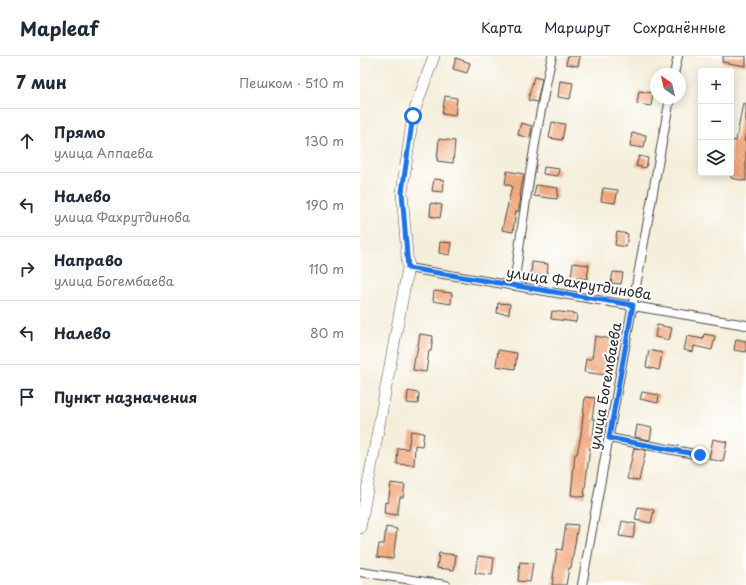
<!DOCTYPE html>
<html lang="ru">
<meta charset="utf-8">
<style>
body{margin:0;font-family:"Playpen Sans",sans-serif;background:#f6f6f7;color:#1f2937}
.controls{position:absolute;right:12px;top:12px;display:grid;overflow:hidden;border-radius:4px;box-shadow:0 2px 10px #0003}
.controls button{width:36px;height:36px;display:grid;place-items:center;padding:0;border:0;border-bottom:1px solid #e0e1e3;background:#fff;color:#1f2937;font:20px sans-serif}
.compass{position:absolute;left:290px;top:12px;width:36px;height:36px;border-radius:50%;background:#fff;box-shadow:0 2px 10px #0003;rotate:326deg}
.stop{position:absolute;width:12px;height:12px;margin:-9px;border:3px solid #1a73e8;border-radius:50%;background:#fff}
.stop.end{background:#1a73e8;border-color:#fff;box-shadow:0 1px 4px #0008}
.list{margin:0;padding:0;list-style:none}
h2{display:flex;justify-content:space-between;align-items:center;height:52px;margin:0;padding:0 16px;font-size:17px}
h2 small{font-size:13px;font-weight:400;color:#747a83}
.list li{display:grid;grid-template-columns:26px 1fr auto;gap:12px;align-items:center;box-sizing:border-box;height:64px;padding:0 16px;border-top:1px solid #e0e1e3}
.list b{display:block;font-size:15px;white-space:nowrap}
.list p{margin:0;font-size:13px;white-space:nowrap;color:#747a83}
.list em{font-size:13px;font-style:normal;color:#747a83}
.icon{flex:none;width:22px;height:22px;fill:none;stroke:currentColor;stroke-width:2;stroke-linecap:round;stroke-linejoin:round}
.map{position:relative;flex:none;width:386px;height:529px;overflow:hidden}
header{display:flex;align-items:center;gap:24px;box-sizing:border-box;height:56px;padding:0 20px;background:#fff;border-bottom:1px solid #e0e1e3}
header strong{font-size:19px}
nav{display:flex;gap:22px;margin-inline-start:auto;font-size:14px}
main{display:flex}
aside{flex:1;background:#fff}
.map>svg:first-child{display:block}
.building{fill:url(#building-back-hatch)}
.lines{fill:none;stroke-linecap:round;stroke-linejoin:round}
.minor-casing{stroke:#494845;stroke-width:10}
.major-casing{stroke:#494845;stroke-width:12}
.minor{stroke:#fff;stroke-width:8}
.major{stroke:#fff;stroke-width:11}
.route{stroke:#1a73e8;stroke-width:5}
.labels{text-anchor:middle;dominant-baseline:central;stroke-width:4;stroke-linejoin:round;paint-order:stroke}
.street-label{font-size:14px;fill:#2b2b2b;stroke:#fff}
</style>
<header>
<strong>Mapleaf</strong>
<nav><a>Карта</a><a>Маршрут</a><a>Сохранённые</a></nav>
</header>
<main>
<aside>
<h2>7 мин<small>Пешком · 510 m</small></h2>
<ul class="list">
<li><svg class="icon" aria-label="ahead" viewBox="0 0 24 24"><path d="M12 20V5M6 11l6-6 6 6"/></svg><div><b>Прямо</b><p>улица Аппаева</p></div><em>130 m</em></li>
<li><svg class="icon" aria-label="left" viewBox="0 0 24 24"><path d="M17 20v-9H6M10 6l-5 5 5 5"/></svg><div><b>Налево</b><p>улица Фахрутдинова</p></div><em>190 m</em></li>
<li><svg class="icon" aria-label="right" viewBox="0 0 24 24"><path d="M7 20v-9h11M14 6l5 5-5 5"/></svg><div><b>Направо</b><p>улица Богембаева</p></div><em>110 m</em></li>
<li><svg class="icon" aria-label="left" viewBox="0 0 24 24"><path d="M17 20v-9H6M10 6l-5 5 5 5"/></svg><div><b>Налево</b></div><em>80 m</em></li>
<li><svg class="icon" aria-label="arrive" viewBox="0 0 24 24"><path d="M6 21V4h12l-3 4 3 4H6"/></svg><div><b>Пункт назначения</b></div></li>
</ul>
</aside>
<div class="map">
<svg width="386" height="529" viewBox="0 0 386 529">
<defs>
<pattern id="building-back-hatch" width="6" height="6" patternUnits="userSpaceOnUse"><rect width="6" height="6" fill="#f5aa7e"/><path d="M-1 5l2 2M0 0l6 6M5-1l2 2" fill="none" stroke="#d2926d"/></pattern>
</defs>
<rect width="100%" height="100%" fill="#fff"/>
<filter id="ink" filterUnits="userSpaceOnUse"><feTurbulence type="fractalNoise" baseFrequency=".025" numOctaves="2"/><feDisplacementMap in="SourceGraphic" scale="8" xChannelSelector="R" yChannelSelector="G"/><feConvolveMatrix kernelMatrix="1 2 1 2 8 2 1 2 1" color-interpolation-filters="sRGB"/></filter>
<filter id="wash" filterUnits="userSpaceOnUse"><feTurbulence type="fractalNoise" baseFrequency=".012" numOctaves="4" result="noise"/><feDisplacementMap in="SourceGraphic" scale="16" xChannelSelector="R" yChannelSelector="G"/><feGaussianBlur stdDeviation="0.9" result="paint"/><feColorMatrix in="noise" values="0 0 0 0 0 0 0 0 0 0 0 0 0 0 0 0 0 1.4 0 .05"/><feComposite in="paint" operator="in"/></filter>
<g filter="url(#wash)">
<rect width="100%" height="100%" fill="#f4eeda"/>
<g id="blocks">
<g class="building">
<polygon points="208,0 220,0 218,10 206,8"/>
<polygon points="363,0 386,0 386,10 362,6"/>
<polygon points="96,2 110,7 107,17 93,13"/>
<polygon points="174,21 182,23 177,46 168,44"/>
<polygon points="200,25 213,27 210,43 198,41"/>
<polygon points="279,35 293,37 291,50 277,48"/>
<polygon points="85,40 97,42 95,60 82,58"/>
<polygon points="383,47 386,48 386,75 384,85 386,85 386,125 371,122 371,84 376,85"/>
<polygon points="192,66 205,68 202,84 189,82"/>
<polygon points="161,67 172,70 170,82 158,79"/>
<polygon points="272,77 286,79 284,92 270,90"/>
<polygon points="79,83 95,85 93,107 77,105"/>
<polygon points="279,100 288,102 286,112 276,110"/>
<polygon points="184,111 199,113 198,120 183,118"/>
<polygon points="147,115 164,118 160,140 161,140 160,148 158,156 156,155 153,176 142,174 152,130 145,128"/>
<polygon points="74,123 84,124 83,136 72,135"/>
<polygon points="176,129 198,132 197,143 174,140"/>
<polygon points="243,132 258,134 255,147 241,145"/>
<polygon points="71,147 82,149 80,162 70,160"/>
<polygon points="257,176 268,178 266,191 255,189"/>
<polygon points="80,186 92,187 90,199 79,197"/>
<polygon points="172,206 188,208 187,220 171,218"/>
<polygon points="213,207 229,209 227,223 211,221"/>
<polygon points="253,216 263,217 261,228 251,227"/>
<polygon points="74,235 92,237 91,248 73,245"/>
<polygon points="138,247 150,248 149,258 137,257"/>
<polygon points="192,255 217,258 216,266 191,263"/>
<polygon points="297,269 312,272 309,284 295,281"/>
<polygon points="60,278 73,280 71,295 69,295 66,316 53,314 55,301 56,301"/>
<polygon points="344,278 355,280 352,294 334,290 333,296 324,294 327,280 343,283"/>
<polygon points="235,280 251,283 245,319 224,316 226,303 232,303"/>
<polygon points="376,283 386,285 386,296 374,294"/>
<polygon points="138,294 157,297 155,313 136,310"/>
<polygon points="289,294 302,297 299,314 286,311"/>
<polygon points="48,335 59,337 58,348 47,347"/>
<polygon points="282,336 299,339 298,347 280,343"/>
<polygon points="225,341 235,342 232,363 235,363 233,380 238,381 237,392 230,391 224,441 211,439 215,398 217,398 221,379"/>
<polygon points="277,369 292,372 290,384 275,381"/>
<polygon points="51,375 64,377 62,390 55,389 54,409 37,408 38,392 48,393"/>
<polygon points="353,383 367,386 363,406 349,403"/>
<polygon points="274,392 286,394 279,425 267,423"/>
<polygon points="31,427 45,429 43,441 40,441 37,459 24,457 25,446 28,447"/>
<polygon points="278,451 294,454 291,467 275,464"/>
<polygon points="262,465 276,468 273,482 259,480"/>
<polygon points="206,468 218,469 211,512 209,512 206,529 192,529 197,493 202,494"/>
<polygon points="26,471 37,473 33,503 17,501 19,488 24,488"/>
<polygon points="79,497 96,499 94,514 77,512"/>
<polygon points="118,500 134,502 132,519 115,517"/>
<polygon points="160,506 173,507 170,526 158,525"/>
</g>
</g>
</g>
<g filter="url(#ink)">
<use href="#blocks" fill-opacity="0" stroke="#494845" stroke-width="1"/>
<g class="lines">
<defs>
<g id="minor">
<polyline points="314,18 318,0"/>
<polyline points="48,212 386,269"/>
<path d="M 154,230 C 164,153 175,76 192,0"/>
<polyline points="249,382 340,399"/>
<polyline points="0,516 86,529"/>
<polyline points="222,529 310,42"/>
</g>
<polyline id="major" points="0,472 48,212 42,136 53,59 74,0"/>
</defs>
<use href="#minor" class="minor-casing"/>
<use href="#major" class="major-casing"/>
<use href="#minor" class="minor"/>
<use href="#major" class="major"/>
</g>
</g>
<g class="lines" filter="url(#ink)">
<polyline class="route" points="53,60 42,136 48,212 273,249 249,382 340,399"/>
</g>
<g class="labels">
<g class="street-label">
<text transform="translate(219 227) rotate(9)">улица Фахрутдинова</text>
<text transform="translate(245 330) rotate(-80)">улица Богембаева</text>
</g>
</g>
</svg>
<div class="controls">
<button>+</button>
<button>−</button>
<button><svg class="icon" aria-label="layers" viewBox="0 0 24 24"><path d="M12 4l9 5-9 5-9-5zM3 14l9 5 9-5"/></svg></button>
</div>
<svg class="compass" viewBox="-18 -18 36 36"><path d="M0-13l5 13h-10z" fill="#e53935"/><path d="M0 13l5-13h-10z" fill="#747a83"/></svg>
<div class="stop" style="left:53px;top:60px"></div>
<div class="stop end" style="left:340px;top:399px"></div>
</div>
</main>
